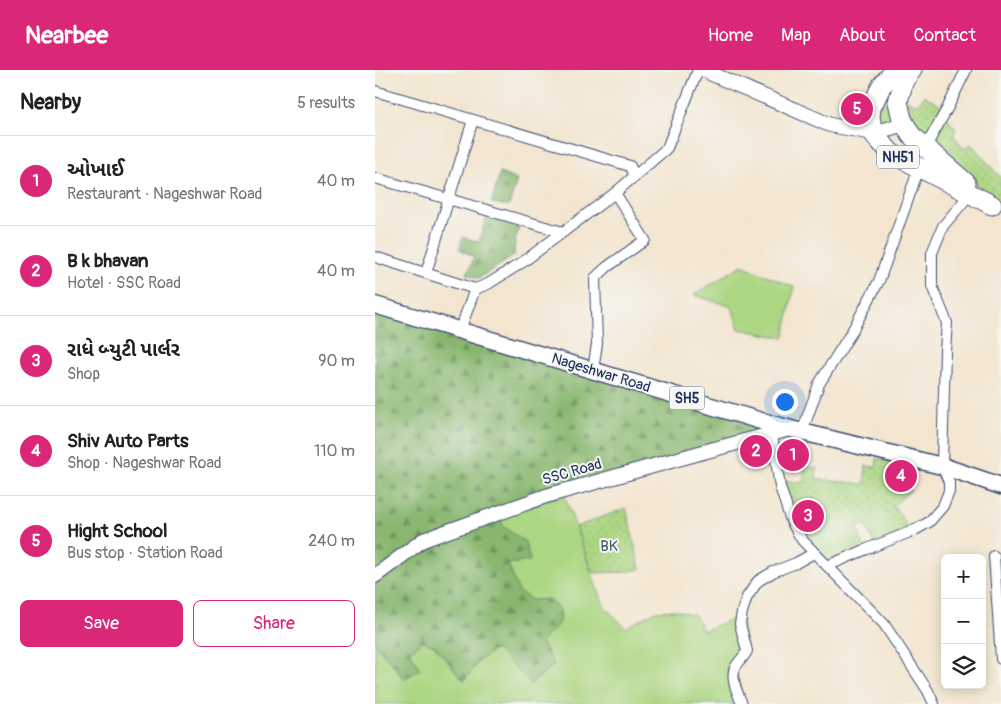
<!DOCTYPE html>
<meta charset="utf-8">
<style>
body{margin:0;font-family:Pangolin,"Noto Sans Gujarati",sans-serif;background:#f2f2f2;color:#202124}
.controls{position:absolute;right:15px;bottom:15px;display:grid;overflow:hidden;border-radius:8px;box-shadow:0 2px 12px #0003}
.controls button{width:45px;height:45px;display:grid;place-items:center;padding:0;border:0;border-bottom:1px solid #e0e0e0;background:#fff;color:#202124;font:25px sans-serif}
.you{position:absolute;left:409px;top:331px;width:18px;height:18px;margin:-12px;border:4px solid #fff;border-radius:50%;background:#1a73e8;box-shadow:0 0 0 8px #1a73e833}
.badge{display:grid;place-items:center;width:32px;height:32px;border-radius:50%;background:#db2777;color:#fff;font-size:16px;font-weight:700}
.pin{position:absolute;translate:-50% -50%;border:2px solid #fff;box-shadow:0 1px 5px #0006}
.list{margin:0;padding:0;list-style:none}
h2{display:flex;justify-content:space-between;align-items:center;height:65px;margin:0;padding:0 20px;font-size:21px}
h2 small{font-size:16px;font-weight:400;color:#757577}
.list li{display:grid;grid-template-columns:32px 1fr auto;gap:15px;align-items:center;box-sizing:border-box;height:90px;padding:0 20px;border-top:1px solid #e0e0e0}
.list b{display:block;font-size:19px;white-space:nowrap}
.list p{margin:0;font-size:16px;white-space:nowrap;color:#757577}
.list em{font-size:16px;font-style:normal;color:#757577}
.actions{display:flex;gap:10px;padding:15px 20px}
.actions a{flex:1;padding:11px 0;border:1px solid #db2777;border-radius:8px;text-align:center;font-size:18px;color:#db2777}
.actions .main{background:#db2777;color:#fff}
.icon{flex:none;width:28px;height:28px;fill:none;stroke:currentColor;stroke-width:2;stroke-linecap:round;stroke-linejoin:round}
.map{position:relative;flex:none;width:626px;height:634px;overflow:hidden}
header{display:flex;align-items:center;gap:30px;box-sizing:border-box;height:70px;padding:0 25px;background:#db2777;color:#fff}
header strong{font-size:24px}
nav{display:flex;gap:28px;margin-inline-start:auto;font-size:18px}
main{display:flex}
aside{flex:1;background:#fff}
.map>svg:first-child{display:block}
.grass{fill:#acd682;stroke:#648270}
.forest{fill:url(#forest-firs);stroke:#527367}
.park{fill:url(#park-dots);stroke:#648270}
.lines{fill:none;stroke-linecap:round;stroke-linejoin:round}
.street-casing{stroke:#3b4a6f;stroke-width:12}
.secondary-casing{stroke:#3b4a6f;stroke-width:16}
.primary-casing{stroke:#3b4a6f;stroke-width:19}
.highway-casing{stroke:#3b4a6f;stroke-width:21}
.street{stroke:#fff;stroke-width:10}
.secondary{stroke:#fff;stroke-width:14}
.primary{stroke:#fff;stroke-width:16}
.highway{stroke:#fff;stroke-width:19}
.labels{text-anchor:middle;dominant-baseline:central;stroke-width:4;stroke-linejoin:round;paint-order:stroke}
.shield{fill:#f6f6f2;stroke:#5d6b8a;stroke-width:1}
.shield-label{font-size:14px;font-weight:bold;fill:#1b2f5e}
.street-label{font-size:15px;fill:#1b2f5e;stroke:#f6f6f2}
.park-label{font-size:15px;fill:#3f5967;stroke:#f6f6f2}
</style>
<header>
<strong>Nearbee</strong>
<nav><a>Home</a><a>Map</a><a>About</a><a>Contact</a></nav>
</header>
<main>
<aside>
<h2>Nearby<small>5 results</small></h2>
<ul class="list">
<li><span class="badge">1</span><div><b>ઓખાઈ</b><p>Restaurant · Nageshwar Road</p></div><em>40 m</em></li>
<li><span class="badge">2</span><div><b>B k bhavan</b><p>Hotel · SSC Road</p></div><em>40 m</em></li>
<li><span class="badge">3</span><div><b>રાધે બ્યુટી પાર્લર</b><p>Shop</p></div><em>90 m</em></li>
<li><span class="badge">4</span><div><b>Shiv Auto Parts</b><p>Shop · Nageshwar Road</p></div><em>110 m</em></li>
<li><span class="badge">5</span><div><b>Hight School</b><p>Bus stop · Station Road</p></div><em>240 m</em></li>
</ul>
<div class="actions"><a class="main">Save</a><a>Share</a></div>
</aside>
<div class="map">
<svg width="626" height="634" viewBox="0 0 626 634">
<defs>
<pattern id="forest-firs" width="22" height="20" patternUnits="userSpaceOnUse" patternTransform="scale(1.25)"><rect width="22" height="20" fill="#89b770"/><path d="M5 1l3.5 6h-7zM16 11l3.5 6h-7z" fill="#6f955f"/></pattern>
<pattern id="park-dots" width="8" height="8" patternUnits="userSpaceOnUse" patternTransform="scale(1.25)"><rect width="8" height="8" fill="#acd682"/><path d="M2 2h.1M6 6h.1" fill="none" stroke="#93b873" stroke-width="1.8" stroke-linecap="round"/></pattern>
</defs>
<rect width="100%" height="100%" fill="#f6f6f2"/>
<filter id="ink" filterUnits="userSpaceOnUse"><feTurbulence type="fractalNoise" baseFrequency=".02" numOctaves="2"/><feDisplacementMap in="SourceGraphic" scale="10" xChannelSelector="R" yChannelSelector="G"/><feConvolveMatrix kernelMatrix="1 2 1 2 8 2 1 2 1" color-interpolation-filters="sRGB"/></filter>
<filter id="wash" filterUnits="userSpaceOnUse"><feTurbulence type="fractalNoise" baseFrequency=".0096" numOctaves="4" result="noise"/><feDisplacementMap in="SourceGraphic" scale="20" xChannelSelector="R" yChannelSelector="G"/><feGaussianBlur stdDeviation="1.12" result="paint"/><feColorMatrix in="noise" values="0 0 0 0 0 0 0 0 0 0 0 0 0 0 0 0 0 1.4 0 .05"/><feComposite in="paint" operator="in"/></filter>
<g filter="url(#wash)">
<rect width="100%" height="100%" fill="#f3e5cf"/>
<g class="grass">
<path d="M 519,5 L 517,46 C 512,52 510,57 502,53 L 504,28 Z"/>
<polygon points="367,195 419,217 409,268 364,259 357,237 319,225"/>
<polygon points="188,421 225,527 231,538 251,558 281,541 301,540 320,545 328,561 366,545 372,581 359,599 367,634 0,634 0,506 48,470"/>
</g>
<g class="forest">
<polygon points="125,103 142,110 134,136 116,133"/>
<polygon points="113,142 146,152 140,171 139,186 104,208 92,204 99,187 84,179 88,167 104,172"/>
<path d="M 0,235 L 415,359 L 123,444 L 129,457 L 150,472 L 155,491 L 133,494 L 144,522 L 157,530 L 174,529 L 185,541 L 184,553 L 166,572 L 179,595 L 156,614 L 121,579 C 106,588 99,596 89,611 L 59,575 L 47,571 L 35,582 L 45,599 L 29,609 L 0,573 Z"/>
</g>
<g class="park">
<polygon points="549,25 572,39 569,44 581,59 578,65 589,79 596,74 626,108 626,137 552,73 530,43 533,29 538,34 545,33"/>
<polygon points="502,388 518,393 518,411 533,413 532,418 536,420 518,436 524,444 534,460 499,473 490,454 482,458 489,476 455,493 427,465 448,458 439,429 417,434 407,410 429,413 429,397 442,398 441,409 489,414 491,396 501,397"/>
<polygon points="251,438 265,499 250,502 217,503 201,457"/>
</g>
</g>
<g filter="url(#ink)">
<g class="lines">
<defs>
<g id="street">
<polyline points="0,21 255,96 260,107"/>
<polyline points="550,78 572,39 591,0"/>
<polyline points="0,108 188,162"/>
<polyline points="0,187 100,219 113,214 148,192 240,123 292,78 323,0"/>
<polyline points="51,203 98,50"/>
<polyline points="85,260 100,219"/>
<polyline points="218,300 222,274 220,208 232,197 270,170 240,123"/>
<polyline points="427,362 444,314 476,263 504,211 544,98"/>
<polyline points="397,364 405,417 416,451 427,470 509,554 553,621 559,634"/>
<polyline points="619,486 626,589"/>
<polyline points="452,496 492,479 540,460 554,452 568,436 574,421 574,412 567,396 570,281 572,253 557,216 557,183 568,156 595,124"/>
<path d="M 367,634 C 363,624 355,608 360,598 C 363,592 369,587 372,581 L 365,554 L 367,542 L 372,527 L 383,511 L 398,502 L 421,493 L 439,483"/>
</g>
<g id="secondary">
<polyline points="328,0 455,55 498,63 530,54"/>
<polyline points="0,506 48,470 171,426 328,382 415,359"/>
</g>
<polyline id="primary" points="0,235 386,351 427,362 567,396 626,416"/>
<g id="highway">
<polyline points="520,0 507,15 496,38 495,47 498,63 502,68 516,83 617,135"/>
<polyline points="537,0 529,10 523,32 527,49 536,65 591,113"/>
</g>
</defs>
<use href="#street" class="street-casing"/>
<use href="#secondary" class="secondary-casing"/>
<use href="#primary" class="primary-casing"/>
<use href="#highway" class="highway-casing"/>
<use href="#street" class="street"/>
<use href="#secondary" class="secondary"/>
<use href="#primary" class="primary"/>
<use href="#highway" class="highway"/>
</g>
</g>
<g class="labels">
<g class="shield">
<rect x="502" y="75.5" width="42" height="23" rx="4"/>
<rect x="294.5" y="316.5" width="35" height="23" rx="4"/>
</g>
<g class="shield-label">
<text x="523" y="87">NH51</text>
<text x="312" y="328">SH5</text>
</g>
<g class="street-label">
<text transform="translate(226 303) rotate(17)">Nageshwar Road</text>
<text transform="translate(197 402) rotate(-16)">SSC Road</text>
</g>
<g class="park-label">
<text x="234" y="476">BK</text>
</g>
</g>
</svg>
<div class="controls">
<button>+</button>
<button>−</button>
<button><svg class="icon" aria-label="layers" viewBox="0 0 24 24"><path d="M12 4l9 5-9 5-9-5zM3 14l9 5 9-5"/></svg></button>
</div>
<div class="you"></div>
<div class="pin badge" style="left:418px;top:385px">1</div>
<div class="pin badge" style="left:381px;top:381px">2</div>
<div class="pin badge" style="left:433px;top:446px">3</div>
<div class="pin badge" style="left:526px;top:406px">4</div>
<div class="pin badge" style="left:482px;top:39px">5</div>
</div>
</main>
